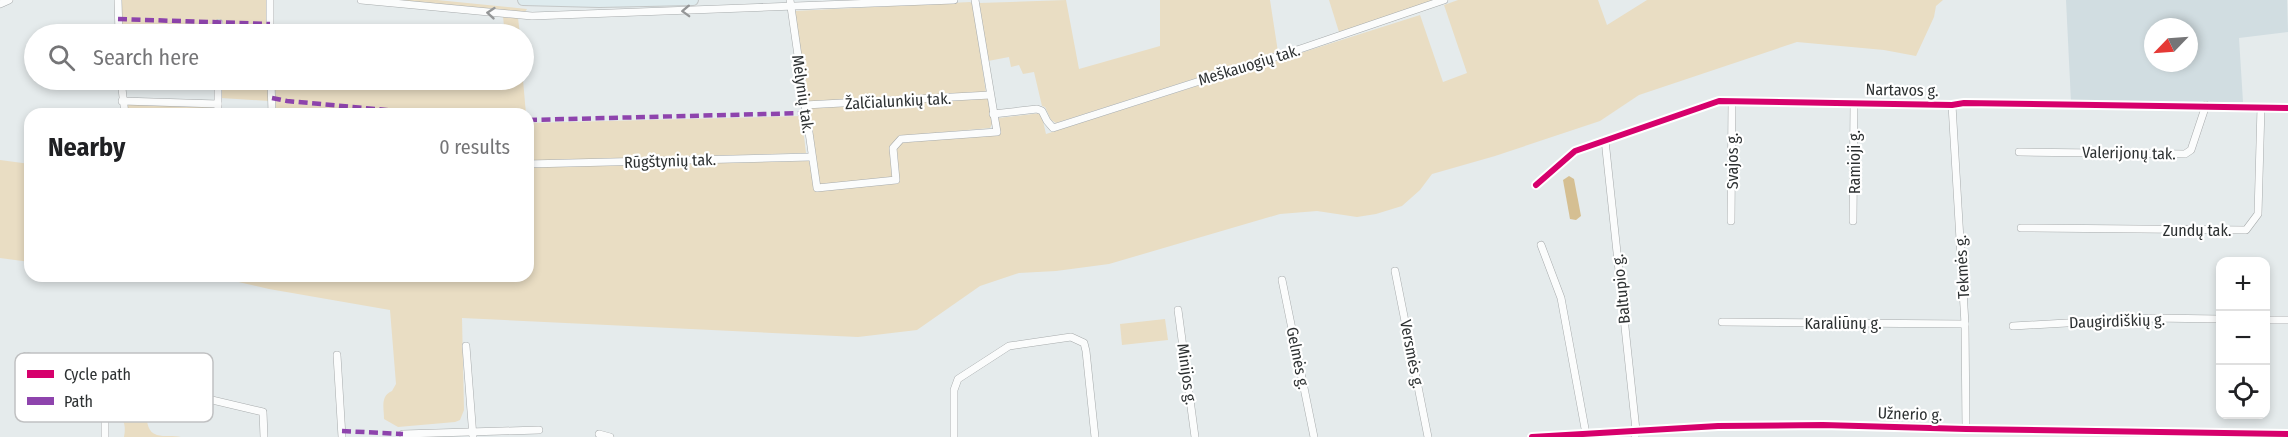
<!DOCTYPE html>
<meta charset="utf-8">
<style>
body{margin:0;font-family:"Fira Sans Condensed",sans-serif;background:#f6f6f6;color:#202124}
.controls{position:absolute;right:18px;bottom:18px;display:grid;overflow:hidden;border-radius:12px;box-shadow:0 3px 9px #0003}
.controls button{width:54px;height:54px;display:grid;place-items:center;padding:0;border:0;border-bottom:2px solid #e0e0e0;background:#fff;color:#202124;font:30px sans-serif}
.compass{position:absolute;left:2144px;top:18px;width:54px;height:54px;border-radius:50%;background:#fff;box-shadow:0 3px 9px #0003;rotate:245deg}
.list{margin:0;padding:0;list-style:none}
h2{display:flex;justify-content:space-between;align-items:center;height:78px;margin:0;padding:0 24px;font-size:26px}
h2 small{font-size:20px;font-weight:400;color:#757577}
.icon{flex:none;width:33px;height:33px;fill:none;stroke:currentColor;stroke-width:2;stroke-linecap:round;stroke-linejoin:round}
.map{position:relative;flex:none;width:2288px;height:437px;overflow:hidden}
.search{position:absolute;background:#fff;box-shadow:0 3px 9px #0003;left:24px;top:24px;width:510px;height:66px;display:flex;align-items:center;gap:15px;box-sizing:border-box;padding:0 21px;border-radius:33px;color:#757577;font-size:22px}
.panel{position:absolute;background:#fff;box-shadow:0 3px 9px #0003;left:24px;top:108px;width:510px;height:174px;border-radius:18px}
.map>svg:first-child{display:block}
.built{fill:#d1dde1;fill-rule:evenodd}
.green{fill:#e9ddc3}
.water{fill:#d5bf92}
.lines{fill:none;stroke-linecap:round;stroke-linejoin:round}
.street-casing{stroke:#a7abac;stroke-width:8}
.primary-casing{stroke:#c3c7c7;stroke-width:12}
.street{stroke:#fbfcfc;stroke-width:7}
.primary{stroke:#deebee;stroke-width:10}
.quiet{stroke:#8e44ad;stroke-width:4.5;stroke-dasharray:9 4.5;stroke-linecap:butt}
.cycleway-casing{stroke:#fff;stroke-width:10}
.cycleway{stroke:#d6006c;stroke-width:6}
.oneway{stroke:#949697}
.labels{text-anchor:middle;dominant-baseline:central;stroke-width:4.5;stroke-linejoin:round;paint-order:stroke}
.street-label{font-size:16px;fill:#2d3132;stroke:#fff}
.key{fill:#fff;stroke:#c0c1c2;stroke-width:1.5}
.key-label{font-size:16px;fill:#2d3132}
</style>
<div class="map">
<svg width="2288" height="437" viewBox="0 0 2288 437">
<rect width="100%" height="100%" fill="#e5ebec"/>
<path class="built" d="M 2066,0 L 2287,0 L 2288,32 L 2239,38 L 2243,102 L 2071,102 ZM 2153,27 L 2189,27 L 2189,63 L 2153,63 Z"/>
<g class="green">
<polygon points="121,0 267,0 268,34 122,34"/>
<polygon points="396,0 437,0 527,9 525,12"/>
<polygon points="1066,0 1079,69 1160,46 1160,0 1270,0 1278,52 1056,123 1051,120 1045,107 1042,106 1034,72 1023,74 1019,65 1011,67 1009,57 988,61 979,3"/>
<polygon points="1329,0 1435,0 1339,32"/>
<path d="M 1458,0 L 1598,0 L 1607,25 L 1647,0 L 1943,0 L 1936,6 L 1934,17 L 1916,56 L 1884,50 L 1797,42 L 1639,95 L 1600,121 L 1495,156 L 1432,174 L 1420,190 L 1402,206 L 1376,214 L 1357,217 L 1317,211 L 1280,214 L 1109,264 L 1056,271 L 1019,273 L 980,286 L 917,330 L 858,337 L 462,318 L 464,410 L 460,420 L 455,422 L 398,427 L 384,419 C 384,408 380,396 392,391 L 396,384 L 390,310 L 269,289 L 212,276 L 528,276 L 528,167 L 809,161 L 815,190 L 897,183 L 899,182 L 897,148 L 899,143 L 1000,134 L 998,118 L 1041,113 L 1046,134 L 1420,15 L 1443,82 L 1467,73 L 1444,5 Z"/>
<polygon points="970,2 973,4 986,93 807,103 795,11"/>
<polygon points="503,17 518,18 520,34 505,34"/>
<polygon points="221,80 269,80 269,101 221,98"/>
<polygon points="275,80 523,80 526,114 276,114"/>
<polygon points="987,97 989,99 993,122 990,128 900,136 892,145 893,177 818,185 807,107"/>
<polygon points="128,103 213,105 216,114 126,114 125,105"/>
<polygon points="800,116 802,120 806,153 528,161 528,123"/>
<polygon points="0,160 30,164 30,262 0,258"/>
<polygon points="1165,319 1168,340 1122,345 1120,324"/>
<path d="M 130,394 C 156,397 138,429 157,435 C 164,437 174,435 181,437 L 124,437 C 127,423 122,417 114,405 L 118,397 Z"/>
</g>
<polygon class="water" points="1569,176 1574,179 1581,216 1576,220 1570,219 1563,180"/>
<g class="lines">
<defs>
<g id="street">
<polyline points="118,0 119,34"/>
<polyline points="270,0 270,34"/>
<polyline points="361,0 532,16 954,0"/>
<polyline points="790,0 817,188 896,180 893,148 901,139 997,132 975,0"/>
<polyline points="0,4 9,0"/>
<polyline points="219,34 219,23"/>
<polyline points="121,80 125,114"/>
<polyline points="271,80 272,114"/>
<polyline points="122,101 218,104"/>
<polyline points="805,105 990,95"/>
<polyline points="1952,105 1965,324 1966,429"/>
<polyline points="218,114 218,80"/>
<polyline points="993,114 1037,109 1042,111 1047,121 1053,128 1303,48 1444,0"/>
<polyline points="1605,140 1636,430 1635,437"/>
<polyline points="2019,152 2185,154 2191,150 2206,105"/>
<polyline points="528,164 811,157"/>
<polyline points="1536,185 1575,151 1719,101 1952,105 1964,103 2288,108"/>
<polyline points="1731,221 1732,101"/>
<polyline points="1853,221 1854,103"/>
<polyline points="2021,228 2246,230 2258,214 2261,107"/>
<polyline points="1541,245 1561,298 1586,434"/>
<polyline points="1395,271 1428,437"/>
<polyline points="1282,280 1314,437"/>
<polyline points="1178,310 1195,437"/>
<polyline points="2266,320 2288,320"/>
<polyline points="1722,322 1965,324"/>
<polyline points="2013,326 2153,318 2220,319"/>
<polyline points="466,346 473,437"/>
<polyline points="337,355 342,437"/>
<polyline points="26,356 263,412 264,437"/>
<polyline points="105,375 105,437"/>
<polyline points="403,434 539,430"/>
<polyline points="599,434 610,437"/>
<polyline points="954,437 954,390 958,379 1009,346 1071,337 1084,343 1086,351 1095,437"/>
<polyline points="1532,437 1718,426 1823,425 1966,429 2288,434"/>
</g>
<polyline id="primary" points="523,0 599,2 693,0"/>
</defs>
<use href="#street" class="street-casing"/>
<use href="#primary" class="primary-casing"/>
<use href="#street" class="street"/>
<use href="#primary" class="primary"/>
<g class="quiet">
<polyline points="118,19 270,24"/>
<polyline points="272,98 287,101 431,114"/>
<polyline points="528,120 806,113"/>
<polyline points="342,431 403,434"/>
</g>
<defs>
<g id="cycleway">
<polyline points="1536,185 1575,151 1719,101 1952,105 1964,103 2288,108"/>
<polyline points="1532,437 1718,426 1823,425 1966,429 2288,434"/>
</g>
</defs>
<use href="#cycleway" class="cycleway-casing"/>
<use href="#cycleway" class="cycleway"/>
</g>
<defs><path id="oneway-chevron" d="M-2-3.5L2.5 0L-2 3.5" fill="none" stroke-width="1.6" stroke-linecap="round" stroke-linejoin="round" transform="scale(1.5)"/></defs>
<g class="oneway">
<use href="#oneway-chevron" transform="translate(686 11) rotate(178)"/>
<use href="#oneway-chevron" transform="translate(491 13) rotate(-175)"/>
</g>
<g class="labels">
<g class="street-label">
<text transform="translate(1249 65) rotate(-17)">Meškauogių tak.</text>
<text transform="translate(1902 90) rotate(1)">Nartavos g.</text>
<text transform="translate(803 94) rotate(82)">Mėlynių tak.</text>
<text transform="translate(898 101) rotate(-3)">Žalčialunkių tak.</text>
<text transform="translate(2129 153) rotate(1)">Valerijonų tak.</text>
<text transform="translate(670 161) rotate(-2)">Rūgštynių tak.</text>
<text transform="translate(1732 161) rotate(-90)">Svajos g.</text>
<text transform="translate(1854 162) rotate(-90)">Ramioji g.</text>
<text x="2197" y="230">Zundų tak.</text>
<text transform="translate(1962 267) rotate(-93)">Tekmės g.</text>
<text transform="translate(1621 289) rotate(-96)">Baltupio g.</text>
<text transform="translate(2117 321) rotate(-2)">Daugirdiškių g.</text>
<text x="1843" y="323">Karaliūnų g.</text>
<text transform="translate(1412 354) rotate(79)">Versmės g.</text>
<text transform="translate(1298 358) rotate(79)">Gelmės g.</text>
<text transform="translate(1187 374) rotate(82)">Minijos g.</text>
<text transform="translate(1910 414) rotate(2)">Užnerio g.</text>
</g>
</g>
<rect x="15" y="353" width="198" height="69" rx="9" class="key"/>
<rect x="27" y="370" width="27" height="8" fill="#d6006c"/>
<rect x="27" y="397" width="27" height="8" fill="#8e44ad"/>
<g class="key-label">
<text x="64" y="380">Cycle path</text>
<text x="64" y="407">Path</text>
</g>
</svg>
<div class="controls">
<button>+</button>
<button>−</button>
<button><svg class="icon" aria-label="locate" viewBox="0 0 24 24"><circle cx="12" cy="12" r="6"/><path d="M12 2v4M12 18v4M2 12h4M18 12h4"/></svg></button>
</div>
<svg class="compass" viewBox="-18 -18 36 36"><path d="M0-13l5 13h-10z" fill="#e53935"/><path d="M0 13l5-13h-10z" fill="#757577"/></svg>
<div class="search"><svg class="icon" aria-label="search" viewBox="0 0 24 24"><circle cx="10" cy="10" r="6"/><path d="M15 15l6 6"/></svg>Search here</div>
<section class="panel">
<h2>Nearby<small>0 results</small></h2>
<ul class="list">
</ul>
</section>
</div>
